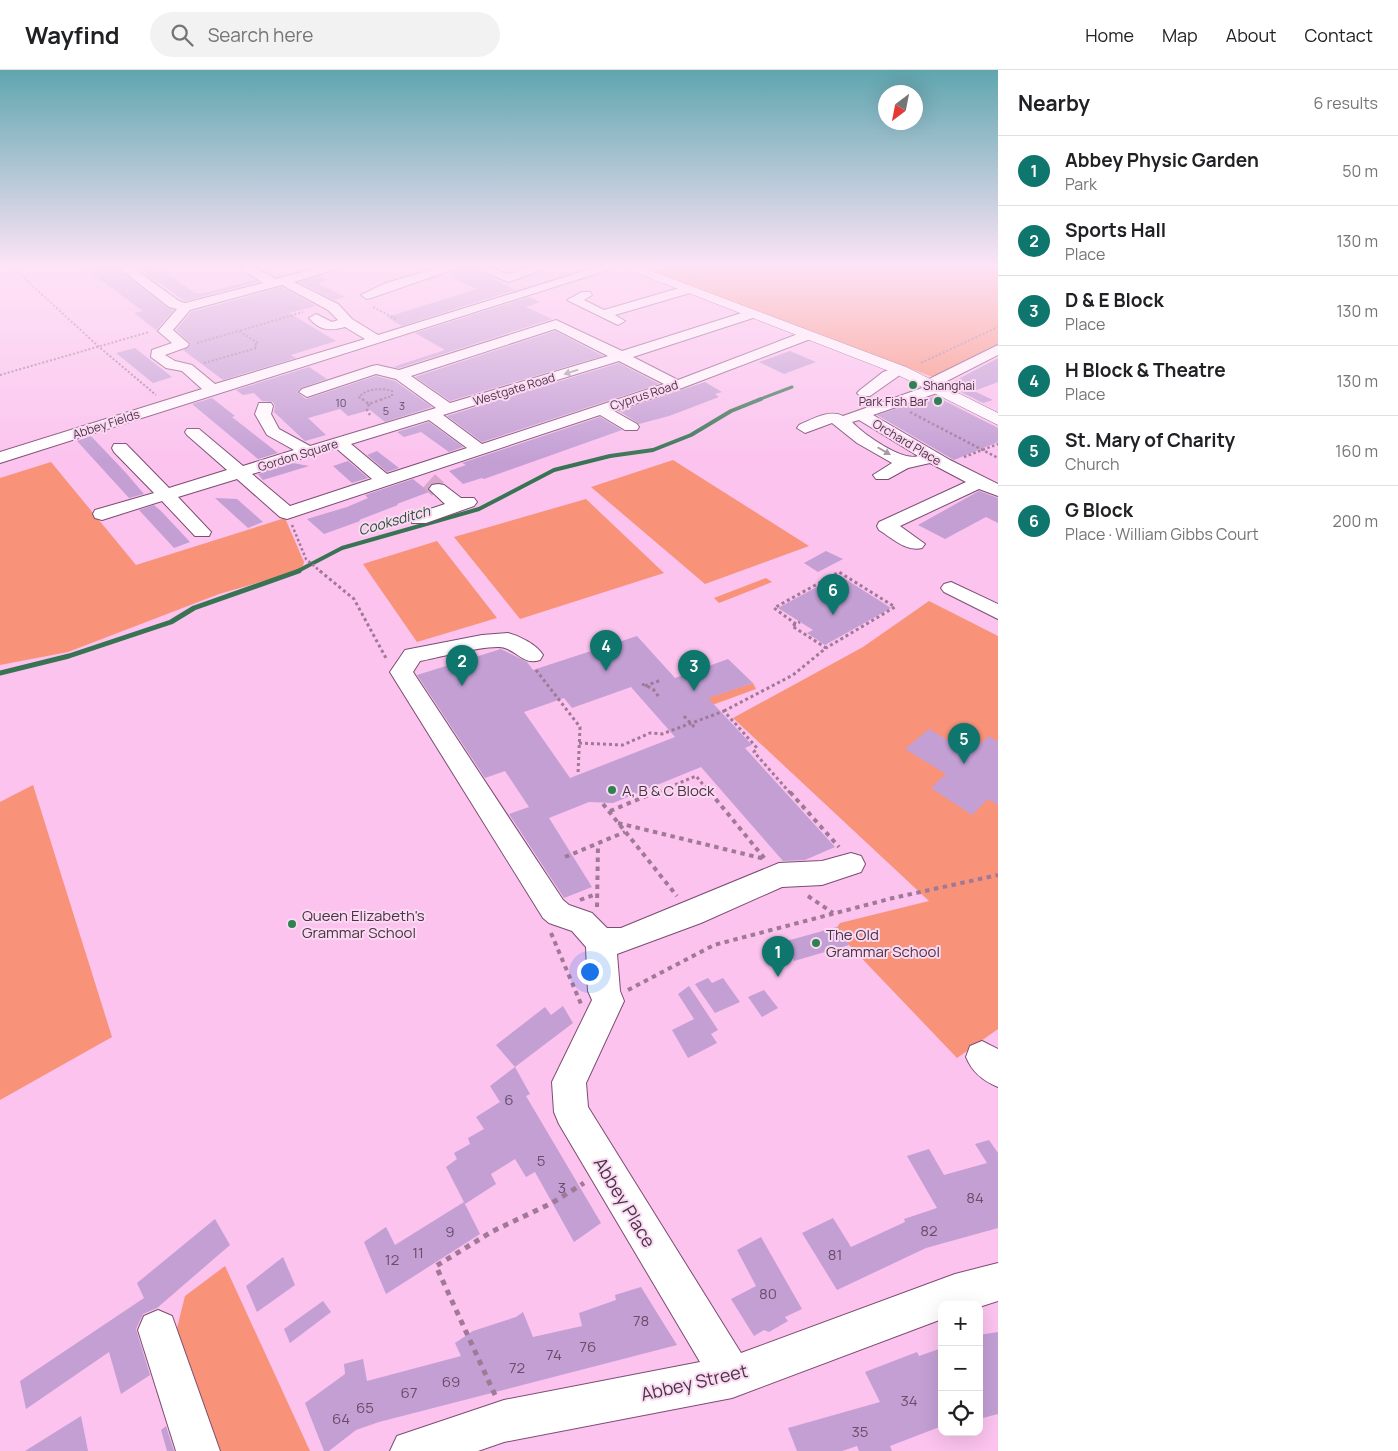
<!DOCTYPE html>
<meta charset="utf-8">
<style>
body{margin:0;font-family:Manrope,sans-serif;background:#f2f2f2;color:#202124}
.controls{position:absolute;right:15px;bottom:15px;display:grid;overflow:hidden;border-radius:10px;box-shadow:0 5px 20px #0002}
.controls button{width:45px;height:45px;display:grid;place-items:center;padding:0;border:0;border-bottom:1px solid #e0e0e0;background:#fff;color:#202124;font:25px sans-serif}
.compass{position:absolute;left:878px;top:15px;width:45px;height:45px;border-radius:50%;background:#fff;box-shadow:0 5px 20px #0002;rotate:212deg}
.you{position:absolute;left:589px;top:901px;width:18px;height:18px;margin:-12px;border:4px solid #fff;border-radius:50%;background:#1a73e8;box-shadow:0 0 0 8px #1a73e833}
.badge{display:grid;place-items:center;width:32px;height:32px;border-radius:50%;background:#0f766e;color:#fff;font-size:16px;font-weight:700}
.pin{position:absolute;translate:-50% -41px;filter:drop-shadow(0 1px 2px #0008)}
.pin::after{content:'';position:absolute;top:26px;width:18px;height:15px;background:inherit;clip-path:polygon(0 0,100% 0,50% 100%)}
.list{margin:0;padding:0;list-style:none}
h2{display:flex;justify-content:space-between;align-items:center;height:65px;margin:0;padding:0 20px;font-size:21px}
h2 small{font-size:16px;font-weight:400;color:#757577}
.list li{display:grid;grid-template-columns:32px 1fr auto;gap:15px;align-items:center;box-sizing:border-box;height:70px;padding:0 20px;border-top:1px solid #e0e0e0}
.list b{display:block;font-size:19px;white-space:nowrap}
.list p{margin:0;font-size:16px;white-space:nowrap;color:#757577}
.list em{font-size:16px;font-style:normal;color:#757577}
.icon{flex:none;width:28px;height:28px;fill:none;stroke:currentColor;stroke-width:2;stroke-linecap:round;stroke-linejoin:round}
.map{position:relative;flex:none;width:998px;height:1381px;overflow:hidden}
header{display:flex;align-items:center;gap:30px;box-sizing:border-box;height:70px;padding:0 25px;background:#fff;border-bottom:1px solid #e0e0e0}
header strong{font-size:24px}
nav{display:flex;gap:28px;margin-inline-start:auto;font-size:18px}
.search{width:350px;height:45px;background:#f2f2f2;display:flex;align-items:center;gap:12px;box-sizing:border-box;padding:0 18px;border-radius:28px;color:#757577;font-size:19px}
main{display:flex}
aside{flex:1;background:#fff}
.map>svg:first-child{display:block}
.green{fill:#f89279}
.lines{fill:none;stroke-linecap:round;stroke-linejoin:round}
.stream-far2{stroke:#387454;stroke-width:3}
.stream-far1{stroke:#387454;stroke-width:4}
.stream{stroke:#387454;stroke-width:5}
.building{fill:#c39fd4;fill-rule:evenodd}
.minor-tunnel{stroke:#d8a6cc;stroke-width:18;stroke-dasharray:18 9;stroke-linecap:butt}
.minor-casing{stroke:#7c4c72;stroke-width:2}
.major-casing{stroke:#7c4c72;stroke-width:1}
.path-far4{stroke:#a07997;stroke-width:2;stroke-dasharray:2 2;stroke-linecap:butt}
.path-far3{stroke:#a07997;stroke-width:2.5;stroke-dasharray:2.5 2.5;stroke-linecap:butt}
.path-far2{stroke:#a07997;stroke-width:3;stroke-dasharray:3 3;stroke-linecap:butt}
.path-far1{stroke:#a07997;stroke-width:4;stroke-dasharray:4.5 4.5;stroke-linecap:butt}
.path{stroke:#a07997;stroke-width:5;stroke-dasharray:5.5 5.5;stroke-linecap:butt}
.minor{fill:#fff;fill-rule:evenodd}
.major{fill:#fff;fill-rule:evenodd}
.path-bridge{stroke:#a07997;stroke-width:3;stroke-dasharray:3 3;stroke-linecap:butt}
.oneway{fill:#a499a2}
.poi-dot{fill:#308152;stroke:#fbd9f2;stroke-width:2}
.labels{text-anchor:middle;dominant-baseline:central;stroke-width:4;stroke-linejoin:round;paint-order:stroke}
.far-number-label{font-size:11px;fill:#684e69}
.far-poi-label{font-size:12px;fill:#4a3345;stroke:#fbd9f2;text-anchor:start}
.far-street-label{font-size:12px;fill:#4a3345;stroke:#fbd9f2}
.far-water-label{font-size:14px;font-style:italic;fill:#205134;stroke:#fbd9f2}
.poi-label{font-size:15px;fill:#4a3345;stroke:#fbd9f2;text-anchor:start}
.near-number-label{font-size:15px;fill:#684e69}
.near-street-label{font-size:18px;fill:#4a3345;stroke:#fbd9f2}
</style>
<header>
<strong>Wayfind</strong>
<div class="search"><svg class="icon" aria-label="search" viewBox="0 0 24 24"><circle cx="10" cy="10" r="6"/><path d="M15 15l6 6"/></svg>Search here</div>
<nav><a>Home</a><a>Map</a><a>About</a><a>Contact</a></nav>
</header>
<main>
<div class="map">
<svg width="998" height="1381" viewBox="0 0 998 1381">
<rect width="100%" height="100%" fill="#fbc3ee"/>
<g class="green">
<polygon points="671,197 998,197 998,274 935,306 930,306 653,203"/>
<polygon points="673,390 809,476 705,514 591,417"/>
<polygon points="51,392 136,495 285,448 304,492 303,496 291,503 219,524 68,582 0,595 0,408"/>
<polygon points="586,429 664,503 520,549 454,467"/>
<polygon points="437,471 497,548 417,572 363,494"/>
<polygon points="766,508 772,512 719,533 714,528"/>
<polygon points="929,531 998,566 998,959 957,988 849,875 837,857 840,853 929,831 733,648 863,577"/>
<polygon points="753,613 756,619 704,638 697,631"/>
<polygon points="33,715 112,967 0,1030 0,732"/>
<polygon points="225,1196 310,1381 203,1381 171,1282 185,1226"/>
</g>
<g class="lines">
<polyline class="stream-far2" points="758,330 792,317"/>
<polyline class="stream-far1" points="296,502 342,478 479,439 554,400 610,386 653,380 691,365 731,341 761,329"/>
<polyline class="stream" points="0,603 69,586 171,552 194,538 299,501"/>
</g>
<g class="building">
<polygon points="83,197 116,197 168,238 174,240 156,260 134,243 143,241"/>
<polygon points="136,197 156,197 195,223 204,223 254,210 258,212 185,231"/>
<polygon points="463,197 487,197 482,202 483,204 515,220 402,256 387,247 477,219 452,208 456,206 449,203"/>
<polygon points="319,206 328,210 318,213 345,227 334,230 299,212"/>
<polygon points="282,217 316,236 289,243 336,271 291,285 296,288 223,310 183,280 191,274 176,260 191,242"/>
<polygon points="529,227 540,232 526,237 552,249 399,298 393,297 445,280 415,263"/>
<polygon points="555,261 603,286 450,331 415,307"/>
<polygon points="135,278 172,307 153,313 116,283"/>
<polygon points="790,281 816,292 784,304 759,292"/>
<polygon points="998,288 998,312 974,321 993,330 983,333 947,315"/>
<polygon points="619,293 659,314 482,372 447,346"/>
<polygon points="309,297 327,309 301,318 297,322 306,329 376,306 395,311 432,337 385,352 370,340 348,346 340,339 308,348 326,365 305,371 274,342 275,336 273,332 262,331 254,323 243,325 236,320"/>
<polygon points="705,312 722,322 715,324 719,327 669,346 639,354 619,341"/>
<polygon points="935,326 998,358 998,372 954,390 877,345"/>
<polygon points="212,328 235,346 232,347 278,383 258,389 192,334"/>
<polygon points="600,347 622,360 484,409 482,408 463,414 449,401 466,395 462,393"/>
<polygon points="429,352 463,377 449,382 421,362 404,367 397,362"/>
<polygon points="91,366 126,403 144,424 129,428 77,371"/>
<polygon points="377,381 399,398 387,402 367,385"/>
<polygon points="348,391 368,408 352,413 333,396"/>
<polygon points="293,393 309,396 263,410 258,404"/>
<polygon points="413,409 429,422 397,434 398,435 359,450 360,451 324,464 307,449 347,437 368,428 365,425"/>
<polygon points="979,421 998,428 998,453 986,447 945,469 918,455"/>
<polygon points="215,428 237,429 263,452 248,458"/>
<polygon points="154,435 161,441 190,472 174,478 139,440"/>
<polygon points="826,481 843,489 818,502 804,493"/>
<polygon points="839,505 891,538 825,575 807,563 813,560 778,538"/>
<path d="M 637,566 L 675,608 L 728,589 L 753,613 L 708,628 L 752,675 L 745,678 L 835,777 L 805,790 L 783,791 L 701,697 L 613,733 L 589,732 L 549,748 L 592,817 L 564,828 L 509,744 L 529,737 L 505,701 L 485,708 L 417,605 L 501,579 L 527,592 L 533,600 ZM 631,617 L 675,667 L 570,708 L 524,642 L 564,628 L 572,638 Z"/>
<polygon points="929,659 970,683 989,666 998,672 998,735 988,729 972,745 931,718 946,704 905,679"/>
<polygon points="837,857 849,875 794,891 783,872"/>
<polygon points="708,908 712,913 723,908 740,932 715,943 695,914"/>
<polygon points="689,916 718,960 711,964 717,973 688,988 672,960 694,949 678,924"/>
<polygon points="764,920 778,938 762,947 748,927"/>
<polygon points="563,936 573,953 515,997 530,1024 526,1026 601,1153 574,1172 535,1102 526,1107 515,1089 491,1104 496,1114 465,1134 446,1097 457,1089 454,1083 470,1074 468,1068 484,1059 476,1047 500,1032 490,1016 515,997 496,975 545,937 551,945"/>
<polygon points="989,1070 998,1083 998,1158 926,1178 837,1220 802,1163 833,1148 851,1177 905,1152 904,1149 937,1138 907,1086 929,1079 944,1105 987,1093 975,1074"/>
<polygon points="464,1132 480,1164 386,1224 364,1172 386,1157 395,1175"/>
<polygon points="215,1149 230,1175 157,1238 143,1244 136,1259 150,1305 121,1324 109,1282 26,1339 20,1311 144,1228 137,1213"/>
<polygon points="761,1167 802,1239 785,1247 788,1251 769,1262 764,1260 754,1266 731,1229 756,1216 737,1180"/>
<polygon points="283,1187 295,1215 257,1242 246,1216"/>
<polygon points="641,1217 677,1275 379,1352 356,1360 329,1381 324,1381 305,1333 345,1304 344,1294 363,1289 367,1311 461,1286 455,1273 473,1261 516,1247 523,1242 533,1267 582,1256 579,1243 616,1230 615,1225"/>
<polygon points="323,1231 331,1242 290,1273 284,1259"/>
<polygon points="998,1262 998,1344 979,1349 979,1265"/>
<polygon points="942,1278 942,1356 890,1376 892,1381 859,1381 857,1376 842,1381 797,1381 788,1358 880,1332 865,1302 917,1282 919,1286"/>
<polygon points="81,1346 88,1381 25,1381"/>
<polygon points="166,1356 174,1381 167,1381 161,1360"/>
</g>
<g class="lines">
<polyline class="minor-tunnel" points="429,411 438,419"/>
<defs>
<g id="minor">
<path d="M 118,197 L 132,197 L 179,231 L 185,233 L 263,213 L 238,197 L 254,197 L 276,209 L 321,197 L 343,197 L 294,212 L 338,234 L 352,249 L 378,265 L 597,197 L 617,197 L 0,393 L 0,382 L 202,319 L 182,301 L 166,298 L 151,287 L 152,280 L 172,273 L 158,261 L 177,239 L 169,237 ZM 282,215 L 328,240 L 338,250 L 332,252 L 316,244 L 309,248 C 320,261 330,261 345,257 L 365,269 L 215,314 L 192,295 L 175,291 L 165,285 L 187,277 L 189,274 L 173,260 L 190,240 Z"/>
<polygon points="440,197 461,197 371,228 367,229 361,225 386,213"/>
<polygon points="529,197 549,197 509,212 484,202 490,198 509,204"/>
<polygon points="686,216 692,220 690,223 615,245 625,251 618,255 567,230 582,222 590,222 592,225 584,230 604,240"/>
<path d="M 751,240 L 758,244 L 756,247 L 633,287 L 678,310 L 803,262 L 808,261 L 815,265 L 813,268 L 682,318 L 614,341 L 637,354 L 639,357 L 637,360 L 625,360 L 600,345 L 287,449 L 280,447 L 237,409 L 178,427 L 211,462 L 209,466 L 195,466 L 162,431 L 102,450 L 95,448 L 93,444 L 95,440 L 154,423 L 114,382 L 112,378 L 114,374 L 126,374 L 169,418 L 227,400 L 187,365 L 185,362 L 187,359 L 199,359 L 243,396 L 294,380 L 267,365 L 255,344 L 259,333 L 271,333 L 273,336 L 271,344 L 279,359 L 310,376 L 436,338 L 396,309 L 376,304 L 307,327 L 299,322 L 302,319 L 372,296 L 377,295 L 399,300 L 556,250 L 622,281 ZM 555,259 L 608,286 L 450,333 L 411,306 ZM 619,291 L 664,314 L 482,374 L 443,345 ZM 429,350 L 467,378 L 387,404 L 351,374 ZM 336,378 L 372,409 L 290,436 L 252,404 Z"/>
<path d="M 998,275 L 998,285 L 941,314 L 946,318 L 943,321 L 873,345 L 950,390 L 998,414 L 998,426 L 979,419 L 900,456 L 925,474 L 922,478 C 906,482 892,468 879,460 L 877,456 L 879,452 L 966,412 L 930,393 L 908,398 L 888,409 L 876,409 L 873,405 L 892,393 L 857,373 L 832,353 L 805,363 L 797,358 L 799,355 C 813,349 829,339 843,346 L 925,317 L 922,314 L 925,311 ZM 859,350 L 918,386 C 903,392 863,364 852,352 Z"/>
<polygon points="900,296 905,297 907,300 870,326 860,326 857,323 860,320 883,302"/>
<polygon points="438,414 444,415 461,428 474,428 477,432 474,436 426,453 412,453 410,449 412,445 445,434 429,419 432,415"/>
<polygon points="951,512 998,534 998,549 944,522 941,518 944,514"/>
<path d="M 508,563 C 520,566 537,575 543,585 L 540,590 C 524,595 519,583 505,578 C 492,573 437,588 420,591 L 413,602 L 563,830 L 569,835 L 592,843 L 607,858 L 621,858 L 779,793 L 822,791 L 851,783 L 861,786 L 865,794 L 861,802 L 822,815 L 782,817 L 701,853 L 617,884 L 620,921 L 624,931 L 586,1013 L 588,1037 L 741,1283 L 955,1204 L 998,1193 L 998,1231 L 979,1237 L 979,1235 L 942,1235 L 942,1249 L 732,1328 L 504,1372 L 478,1381 L 390,1381 L 397,1366 L 504,1330 L 700,1292 L 559,1054 L 554,1042 L 552,1012 L 592,930 L 588,921 L 586,877 L 572,861 L 549,853 L 543,848 L 390,602 L 405,580 L 482,565 Z"/>
<path d="M 982,971 L 998,979 L 998,1017 C 983,1011 972,1002 966,987 L 970,976 Z"/>
<polygon points="158,1240 172,1246 220,1381 176,1381 138,1260 144,1246"/>
</g>
<polygon id="major" points="622,197 641,197 906,297 998,343 998,355 894,303"/>
</defs>
<use href="#minor" class="minor-casing"/>
<use href="#major" class="major-casing"/>
<g class="path-far4">
<polyline points="12,197 98,276 156,325"/>
<polyline points="687,205 707,197"/>
<polyline points="373,237 396,249"/>
<polyline points="197,273 239,261"/>
<polyline points="204,293 257,278 254,275 258,273 239,261 303,242"/>
<polyline points="921,293 998,257"/>
<polyline points="0,305 149,262"/>
<path d="M 364,330 L 359,327 C 367,318 382,318 392,321 L 392,326 L 379,330"/>
</g>
<g class="path-far3">
<polyline points="362,329 369,334 383,329"/>
<polyline points="369,334 367,340 370,345"/>
<polyline points="910,342 998,388"/>
<polyline points="964,387 998,374"/>
<polyline points="292,455 306,489 321,502"/>
</g>
<g class="path-far2">
<polyline points="320,501 354,529 387,590"/>
<polyline points="796,554 774,538 839,502 895,537 826,578"/>
<polyline points="536,600 580,657 578,704"/>
<polyline points="642,614 653,619 659,627"/>
<polyline points="645,616 661,610"/>
<polyline points="724,641 793,605 826,578 792,556 800,552"/>
<polyline points="579,673 623,675 650,663 662,664 724,641 757,678 754,682 791,724"/>
<polyline points="653,724 696,706 711,724"/>
</g>
<g class="path-far1">
<polyline points="710,722 765,789"/>
<polyline points="790,722 839,777"/>
<polyline points="603,734 677,826"/>
<polyline points="610,741 656,722"/>
<polyline points="618,753 765,789"/>
<polyline points="565,787 625,762"/>
<polyline points="808,826 833,843"/>
<polyline points="580,830 596,824"/>
<polyline points="597,837 598,774"/>
<polyline points="551,863 581,934"/>
<polyline points="628,920 714,875 893,828 998,805"/>
</g>
<polyline class="path" points="495,1325 436,1196 493,1161 552,1133 584,1113"/>
<use href="#minor" class="minor"/>
<use href="#major" class="major"/>
<polyline class="path-bridge" points="684,646 696,659"/>
</g>
<defs><path id="oneway-solid" d="M-6-.8H1V-3.2L6.5 0L1 3.2V.8H-6Z" transform="scale(1.25)"/></defs>
<g class="oneway">
<use href="#oneway-solid" transform="translate(571 302) rotate(163)"/>
<use href="#oneway-solid" transform="translate(884 381) rotate(30)"/>
</g>
<linearGradient id="sky" x2="0" y2="1"><stop stop-color="#5fa6af"/><stop offset="0.5" stop-color="#fde4f7"/><stop offset="1" stop-color="#fde4f7" stop-opacity="0"/></linearGradient>
<rect width="998" height="391" fill="url(#sky)"/>
<g class="poi-dot">
<circle cx="913" cy="315" r="5"/>
<circle cx="938" cy="331" r="5"/>
<circle cx="612" cy="720" r="5"/>
<circle cx="292" cy="854" r="5"/>
<circle cx="816" cy="873" r="5"/>
</g>
<g class="labels">
<g class="far-number-label">
<text x="341" y="332">10</text>
<text x="402" y="335">3</text>
<text x="386" y="340">5</text>
</g>
<g class="far-poi-label">
<text x="923" y="315">Shanghai</text>
<text x="928" y="331" text-anchor="end">Park Fish Bar</text>
</g>
<g class="far-street-label">
<text transform="translate(514 319) rotate(-17)">Westgate Road</text>
<text transform="translate(644 325) rotate(-18)">Cyprus Road</text>
<text transform="translate(106 354) rotate(-18)">Abbey Fields</text>
<text transform="translate(907 372) rotate(31)">Orchard Place</text>
<text transform="translate(298 385) rotate(-17)">Gordon Square</text>
</g>
<g class="far-water-label">
<text transform="translate(394 450) rotate(-16)">Cooksditch</text>
</g>
<g class="poi-label">
<text x="622" y="720">A, B &amp; C Block</text>
<text x="302" y="845">Queen Elizabeth's<tspan x="302" dy="17">Grammar School</tspan></text>
<text x="826" y="864">The Old<tspan x="826" dy="17">Grammar School</tspan></text>
</g>
<g class="near-number-label">
<text x="509" y="1029">6</text>
<text x="541" y="1090">5</text>
<text x="562" y="1117">3</text>
<text x="975" y="1127">84</text>
<text x="929" y="1160">82</text>
<text x="450" y="1161">9</text>
<text x="418" y="1182">11</text>
<text x="835" y="1184">81</text>
<text x="392" y="1189">12</text>
<text x="768" y="1223">80</text>
<text x="641" y="1250">78</text>
<text x="588" y="1276">76</text>
<text x="554" y="1284">74</text>
<text x="517" y="1297">72</text>
<text x="451" y="1311">69</text>
<text x="409" y="1322">67</text>
<text x="909" y="1330">34</text>
<text x="365" y="1337">65</text>
<text x="341" y="1348">64</text>
<text x="860" y="1361">35</text>
</g>
<g class="near-street-label">
<text transform="translate(625 1132) rotate(59)">Abbey Place</text>
<text transform="translate(694 1312) rotate(-13)">Abbey Street</text>
</g>
</g>
</svg>
<div class="controls">
<button>+</button>
<button>−</button>
<button><svg class="icon" aria-label="locate" viewBox="0 0 24 24"><circle cx="12" cy="12" r="6"/><path d="M12 2v4M12 18v4M2 12h4M18 12h4"/></svg></button>
</div>
<svg class="compass" viewBox="-18 -18 36 36"><path d="M0-13l5 13h-10z" fill="#e53935"/><path d="M0 13l5-13h-10z" fill="#757577"/></svg>
<div class="you"></div>
<div class="pin badge" style="left:778px;top:907px">1</div>
<div class="pin badge" style="left:462px;top:616px">2</div>
<div class="pin badge" style="left:694px;top:621px">3</div>
<div class="pin badge" style="left:606px;top:601px">4</div>
<div class="pin badge" style="left:964px;top:694px">5</div>
<div class="pin badge" style="left:833px;top:545px">6</div>
</div>
<aside>
<h2>Nearby<small>6 results</small></h2>
<ul class="list">
<li><span class="badge">1</span><div><b>Abbey Physic Garden</b><p>Park</p></div><em>50 m</em></li>
<li><span class="badge">2</span><div><b>Sports Hall</b><p>Place</p></div><em>130 m</em></li>
<li><span class="badge">3</span><div><b>D &amp; E Block</b><p>Place</p></div><em>130 m</em></li>
<li><span class="badge">4</span><div><b>H Block &amp; Theatre</b><p>Place</p></div><em>130 m</em></li>
<li><span class="badge">5</span><div><b>St. Mary of Charity</b><p>Church</p></div><em>160 m</em></li>
<li><span class="badge">6</span><div><b>G Block</b><p>Place · William Gibbs Court</p></div><em>200 m</em></li>
</ul>
</aside>
</main>
